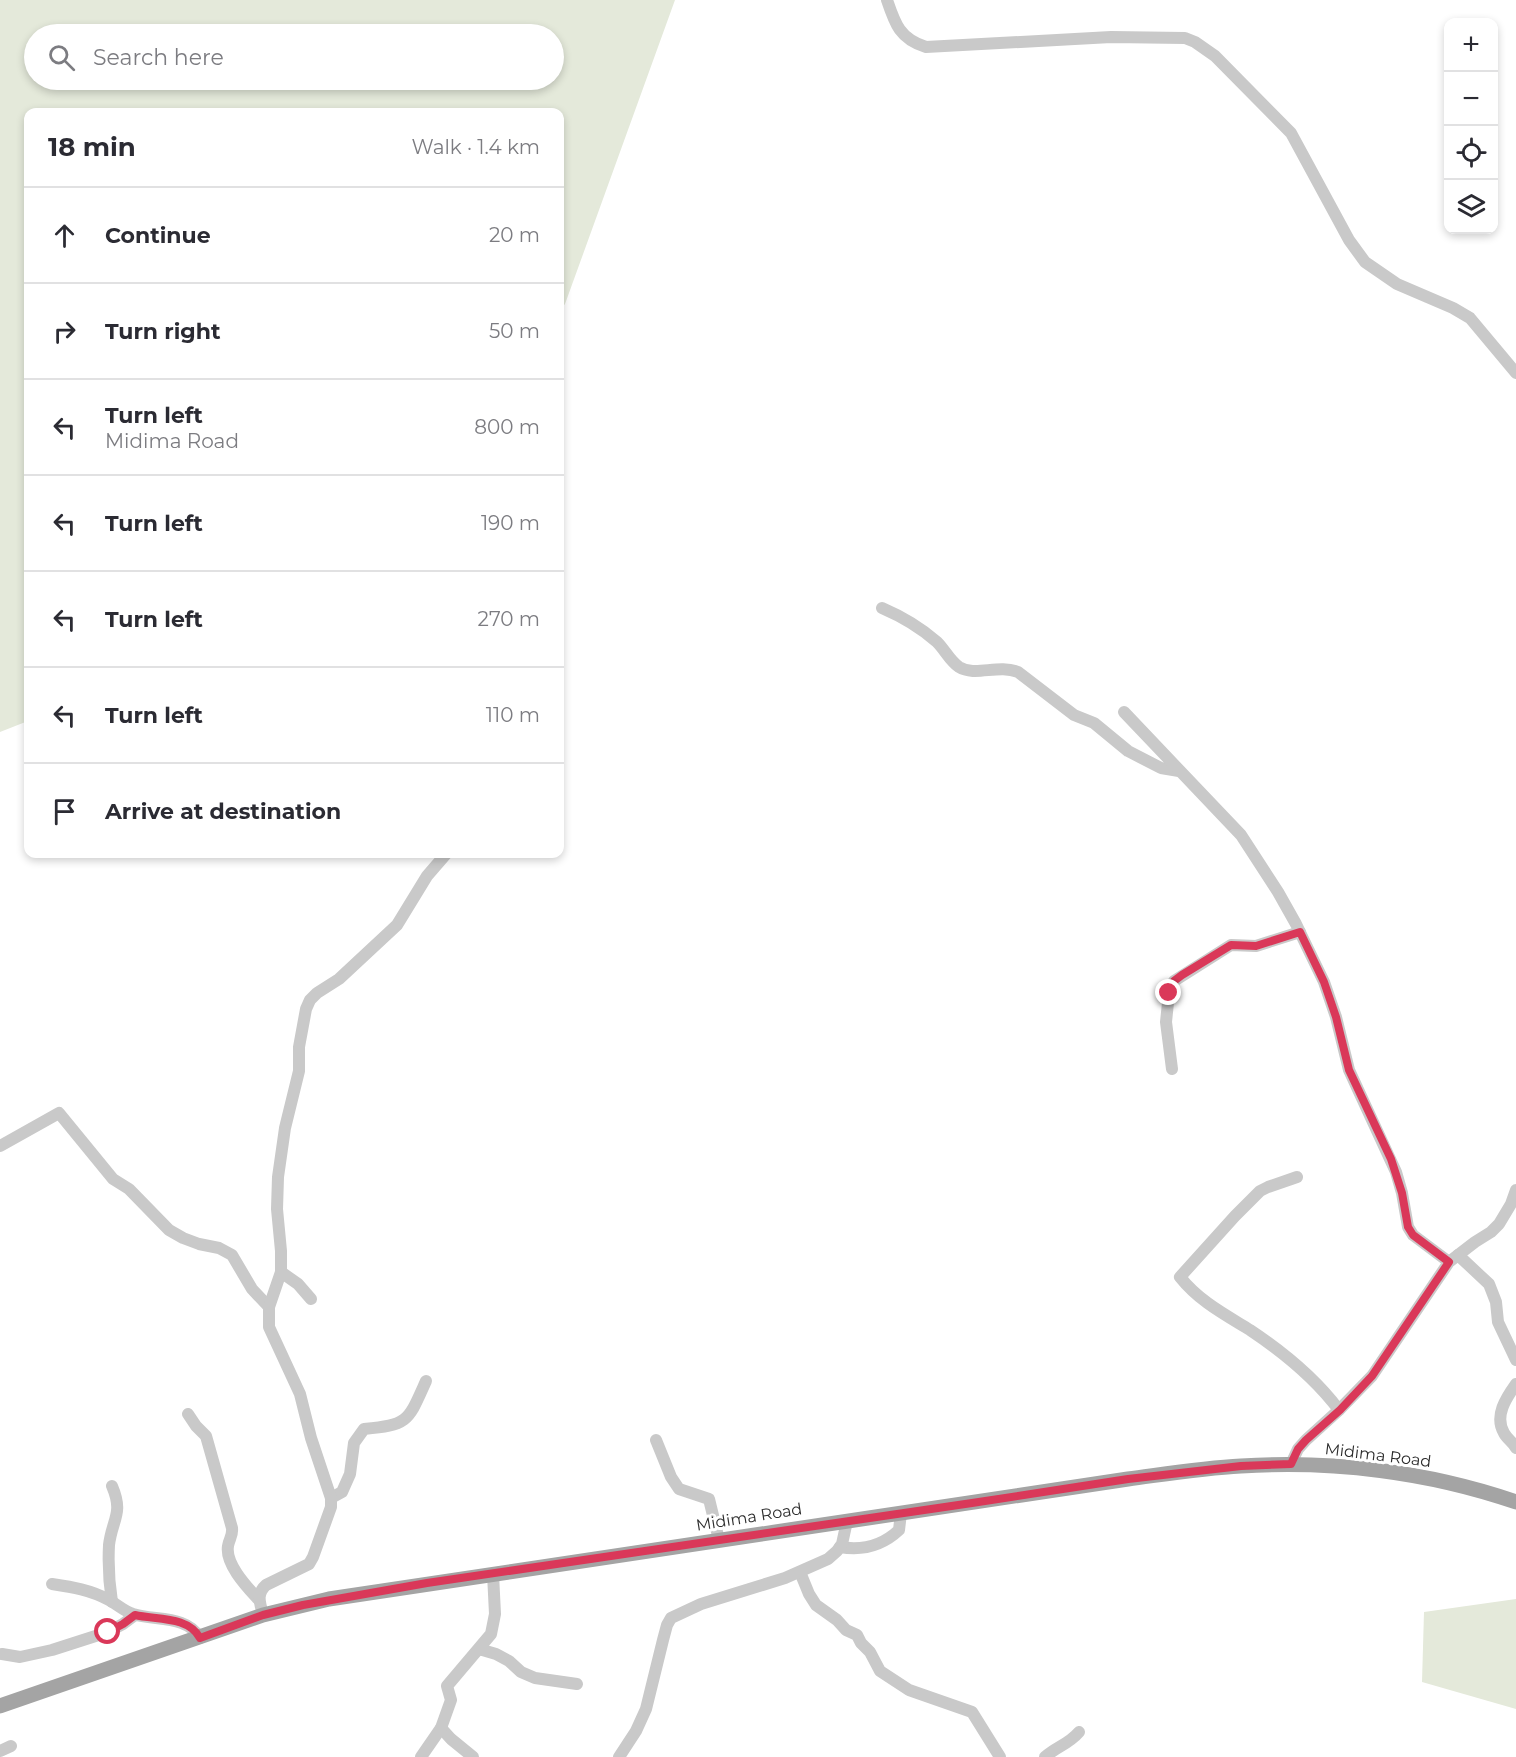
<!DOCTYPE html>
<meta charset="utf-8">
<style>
body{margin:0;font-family:Montserrat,sans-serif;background:#f2f2f3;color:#2b2b33}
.controls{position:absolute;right:18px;top:18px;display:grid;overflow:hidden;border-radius:12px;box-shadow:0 3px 9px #0003}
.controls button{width:54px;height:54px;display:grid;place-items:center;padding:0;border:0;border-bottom:2px solid #e1e1e2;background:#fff;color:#2b2b33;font:30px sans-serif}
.stop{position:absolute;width:18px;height:18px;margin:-14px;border:4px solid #da3859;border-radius:50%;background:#fff}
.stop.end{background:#da3859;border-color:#fff;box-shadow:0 2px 6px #0008}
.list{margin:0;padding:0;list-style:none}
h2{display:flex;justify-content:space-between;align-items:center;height:78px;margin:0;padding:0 24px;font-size:26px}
h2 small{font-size:20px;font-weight:400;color:#7c7c81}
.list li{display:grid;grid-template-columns:39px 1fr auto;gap:18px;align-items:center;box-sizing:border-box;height:96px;padding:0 24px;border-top:2px solid #e1e1e2}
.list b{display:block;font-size:22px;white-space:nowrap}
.list p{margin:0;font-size:20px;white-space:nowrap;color:#7c7c81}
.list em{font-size:20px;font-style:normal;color:#7c7c81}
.icon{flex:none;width:33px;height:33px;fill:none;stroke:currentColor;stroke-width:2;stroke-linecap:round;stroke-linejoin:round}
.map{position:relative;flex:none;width:1516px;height:1757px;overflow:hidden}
.search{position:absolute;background:#fff;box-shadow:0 3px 9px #0003;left:24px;top:24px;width:540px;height:66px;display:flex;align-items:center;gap:15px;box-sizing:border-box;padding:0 21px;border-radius:33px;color:#7c7c81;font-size:22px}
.panel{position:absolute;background:#fff;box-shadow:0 3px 9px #0003;left:24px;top:108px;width:540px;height:750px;border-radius:12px}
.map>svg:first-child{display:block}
.green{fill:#e4e9da;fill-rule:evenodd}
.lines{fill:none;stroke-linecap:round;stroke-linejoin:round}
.minor{stroke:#c9c9c9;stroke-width:12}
.major{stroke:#a4a4a4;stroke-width:15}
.route{stroke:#da3859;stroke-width:8}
.labels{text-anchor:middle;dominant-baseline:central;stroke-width:6;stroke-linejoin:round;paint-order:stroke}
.street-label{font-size:16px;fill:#2c2c2c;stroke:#fff}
</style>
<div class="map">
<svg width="1516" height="1757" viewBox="0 0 1516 1757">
<rect width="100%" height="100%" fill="#fff"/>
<g class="green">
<path d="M 0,0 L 675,0 L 565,304 L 560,310 L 560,112 L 28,112 L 28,721 L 0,732 ZM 34,34 L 554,34 L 554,80 L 34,80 Z"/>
<polygon points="1516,1599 1516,1709 1422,1682 1424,1612"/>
</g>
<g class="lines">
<g class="minor">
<path d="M 887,0 C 895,24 900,39 926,47 L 1111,37 L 1185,38 L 1195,42 L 1215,56 L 1291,133 L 1349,240 L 1365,262 L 1397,284 L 1453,308 L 1470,318 L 1516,373"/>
<path d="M 882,608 C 903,617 920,627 937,642 C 945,650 950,661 959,667 C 975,677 998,664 1018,672 L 1074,715 L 1094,723 L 1128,751 L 1161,768 L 1179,771"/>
<polyline points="1124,712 1241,835 1278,892 1296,924 1324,982 1336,1017 1349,1070 1396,1172 1402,1193 1408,1227 1413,1235 1449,1262"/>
<polyline points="1172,1069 1166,1022 1169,993 1174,981 1231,945 1256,946 1300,932"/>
<polyline points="0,1146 59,1113 113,1179 129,1189 169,1230 183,1238 199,1244 219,1248 232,1255 252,1289 269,1307"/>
<path d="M 1297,1177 L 1268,1187 L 1260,1191 L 1235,1216 L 1180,1277 C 1199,1301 1224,1314 1250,1330 C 1283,1352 1315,1378 1339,1410"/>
<polyline points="1458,1255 1489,1284 1496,1302 1498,1322 1516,1360"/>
<polyline points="281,1272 298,1284 311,1299"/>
<path d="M 1516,1384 C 1506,1398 1494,1416 1504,1433 C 1507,1439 1513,1442 1516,1448"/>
<path d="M 188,1414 L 196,1426 L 206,1436 L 232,1528 C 233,1536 229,1539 228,1546 C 225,1564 247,1587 258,1599"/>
<polyline points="656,1440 671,1477 679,1489 709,1499 719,1540"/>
<polyline points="1291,1464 1298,1449 1306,1440 1339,1410 1372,1376 1449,1262 1475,1242 1491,1232 1499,1224 1511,1204 1516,1190"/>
<path d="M 112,1486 C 124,1514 112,1519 109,1545 C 108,1564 109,1583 112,1602"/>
<path d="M 331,1498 L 342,1492 L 350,1474 L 354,1443 L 364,1429 C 409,1425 408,1421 426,1381"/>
<path d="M 840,1547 C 863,1551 882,1546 899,1530 L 901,1513"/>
<polyline points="800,1572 809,1594 816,1605 837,1620 846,1630 857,1635 861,1643 870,1652 880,1671 909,1690 972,1712 1000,1757"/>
<path d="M 52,1584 C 72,1587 91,1590 109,1600 C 118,1605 124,1611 133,1614 C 156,1621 187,1615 200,1638"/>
<path d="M 263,1615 C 260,1603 256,1594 266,1585 L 309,1564 L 313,1557 L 331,1507 L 331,1498 L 311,1438 L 300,1394 L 269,1327 L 269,1307 L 281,1272 L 281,1251 L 277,1209 L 278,1177 L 285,1128 L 299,1071 L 299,1047 L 306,1009 L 310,1000 L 317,993 L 339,979 L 397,925 L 427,876 L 446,854"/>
<polyline points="479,1649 496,1654 509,1661 521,1672 535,1678 577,1684"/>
<polyline points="2,1654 20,1657 52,1650 108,1632 123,1624 135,1615"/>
<polyline points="441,1728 451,1739 473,1757"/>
<polyline points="0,1751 11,1746"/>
<polyline points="421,1757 441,1728 451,1700 447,1686 491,1634 495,1614 493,1574"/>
<polyline points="619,1757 636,1731 646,1709 663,1640 667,1625 671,1618 701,1604 785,1578 828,1559 837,1551 842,1544 847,1521"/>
<path d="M 1045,1757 C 1056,1747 1069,1744 1079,1732"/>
</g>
<path class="major" d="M 0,1706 L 263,1615 L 329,1599 L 1128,1479 C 1166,1474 1203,1468 1241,1466 C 1333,1460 1429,1472 1516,1502"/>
</g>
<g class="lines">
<path class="route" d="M 108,1632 L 123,1624 L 135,1615 C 157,1620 188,1616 200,1638 L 263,1615 L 303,1605 L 427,1583 L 972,1503 L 1128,1479 L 1241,1466 L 1291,1464 L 1298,1449 L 1306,1440 L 1340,1410 L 1372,1376 L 1449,1262 L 1413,1235 L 1408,1227 L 1402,1193 L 1391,1159 L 1349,1070 L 1336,1017 L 1324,982 L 1300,932 L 1256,946 L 1231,945 L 1182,975 L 1174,981 L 1169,993"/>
</g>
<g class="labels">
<g class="street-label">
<text transform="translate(1378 1455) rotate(7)">Midima Road</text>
<text transform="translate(749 1517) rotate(-9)">Midima Road</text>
</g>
</g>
</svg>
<div class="controls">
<button>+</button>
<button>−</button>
<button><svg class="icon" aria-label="locate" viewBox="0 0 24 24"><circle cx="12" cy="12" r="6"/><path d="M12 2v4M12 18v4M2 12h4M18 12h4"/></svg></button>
<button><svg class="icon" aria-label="layers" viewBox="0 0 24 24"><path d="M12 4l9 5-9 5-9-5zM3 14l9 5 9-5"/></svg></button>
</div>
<div class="stop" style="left:108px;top:1632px"></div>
<div class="stop end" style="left:1169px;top:993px"></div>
<div class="search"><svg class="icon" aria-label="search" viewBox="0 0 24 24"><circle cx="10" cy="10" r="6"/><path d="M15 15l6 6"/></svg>Search here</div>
<section class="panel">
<h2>18 min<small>Walk · 1.4 km</small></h2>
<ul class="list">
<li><svg class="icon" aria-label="ahead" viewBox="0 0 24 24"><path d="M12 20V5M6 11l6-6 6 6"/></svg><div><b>Continue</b></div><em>20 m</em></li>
<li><svg class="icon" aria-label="right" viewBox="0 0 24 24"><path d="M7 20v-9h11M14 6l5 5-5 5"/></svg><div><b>Turn right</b></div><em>50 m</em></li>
<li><svg class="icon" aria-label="left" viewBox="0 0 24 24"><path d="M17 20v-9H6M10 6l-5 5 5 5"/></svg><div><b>Turn left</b><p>Midima Road</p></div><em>800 m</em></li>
<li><svg class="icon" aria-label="left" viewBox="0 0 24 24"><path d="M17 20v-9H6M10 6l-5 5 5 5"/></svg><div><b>Turn left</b></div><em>190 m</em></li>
<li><svg class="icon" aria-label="left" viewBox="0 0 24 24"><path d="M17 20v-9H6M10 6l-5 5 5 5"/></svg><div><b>Turn left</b></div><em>270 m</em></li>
<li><svg class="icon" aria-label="left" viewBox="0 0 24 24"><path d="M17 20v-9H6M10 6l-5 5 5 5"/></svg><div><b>Turn left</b></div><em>110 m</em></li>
<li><svg class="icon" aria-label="arrive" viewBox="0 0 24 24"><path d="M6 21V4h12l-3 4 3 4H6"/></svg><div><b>Arrive at destination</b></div></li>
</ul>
</section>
</div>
